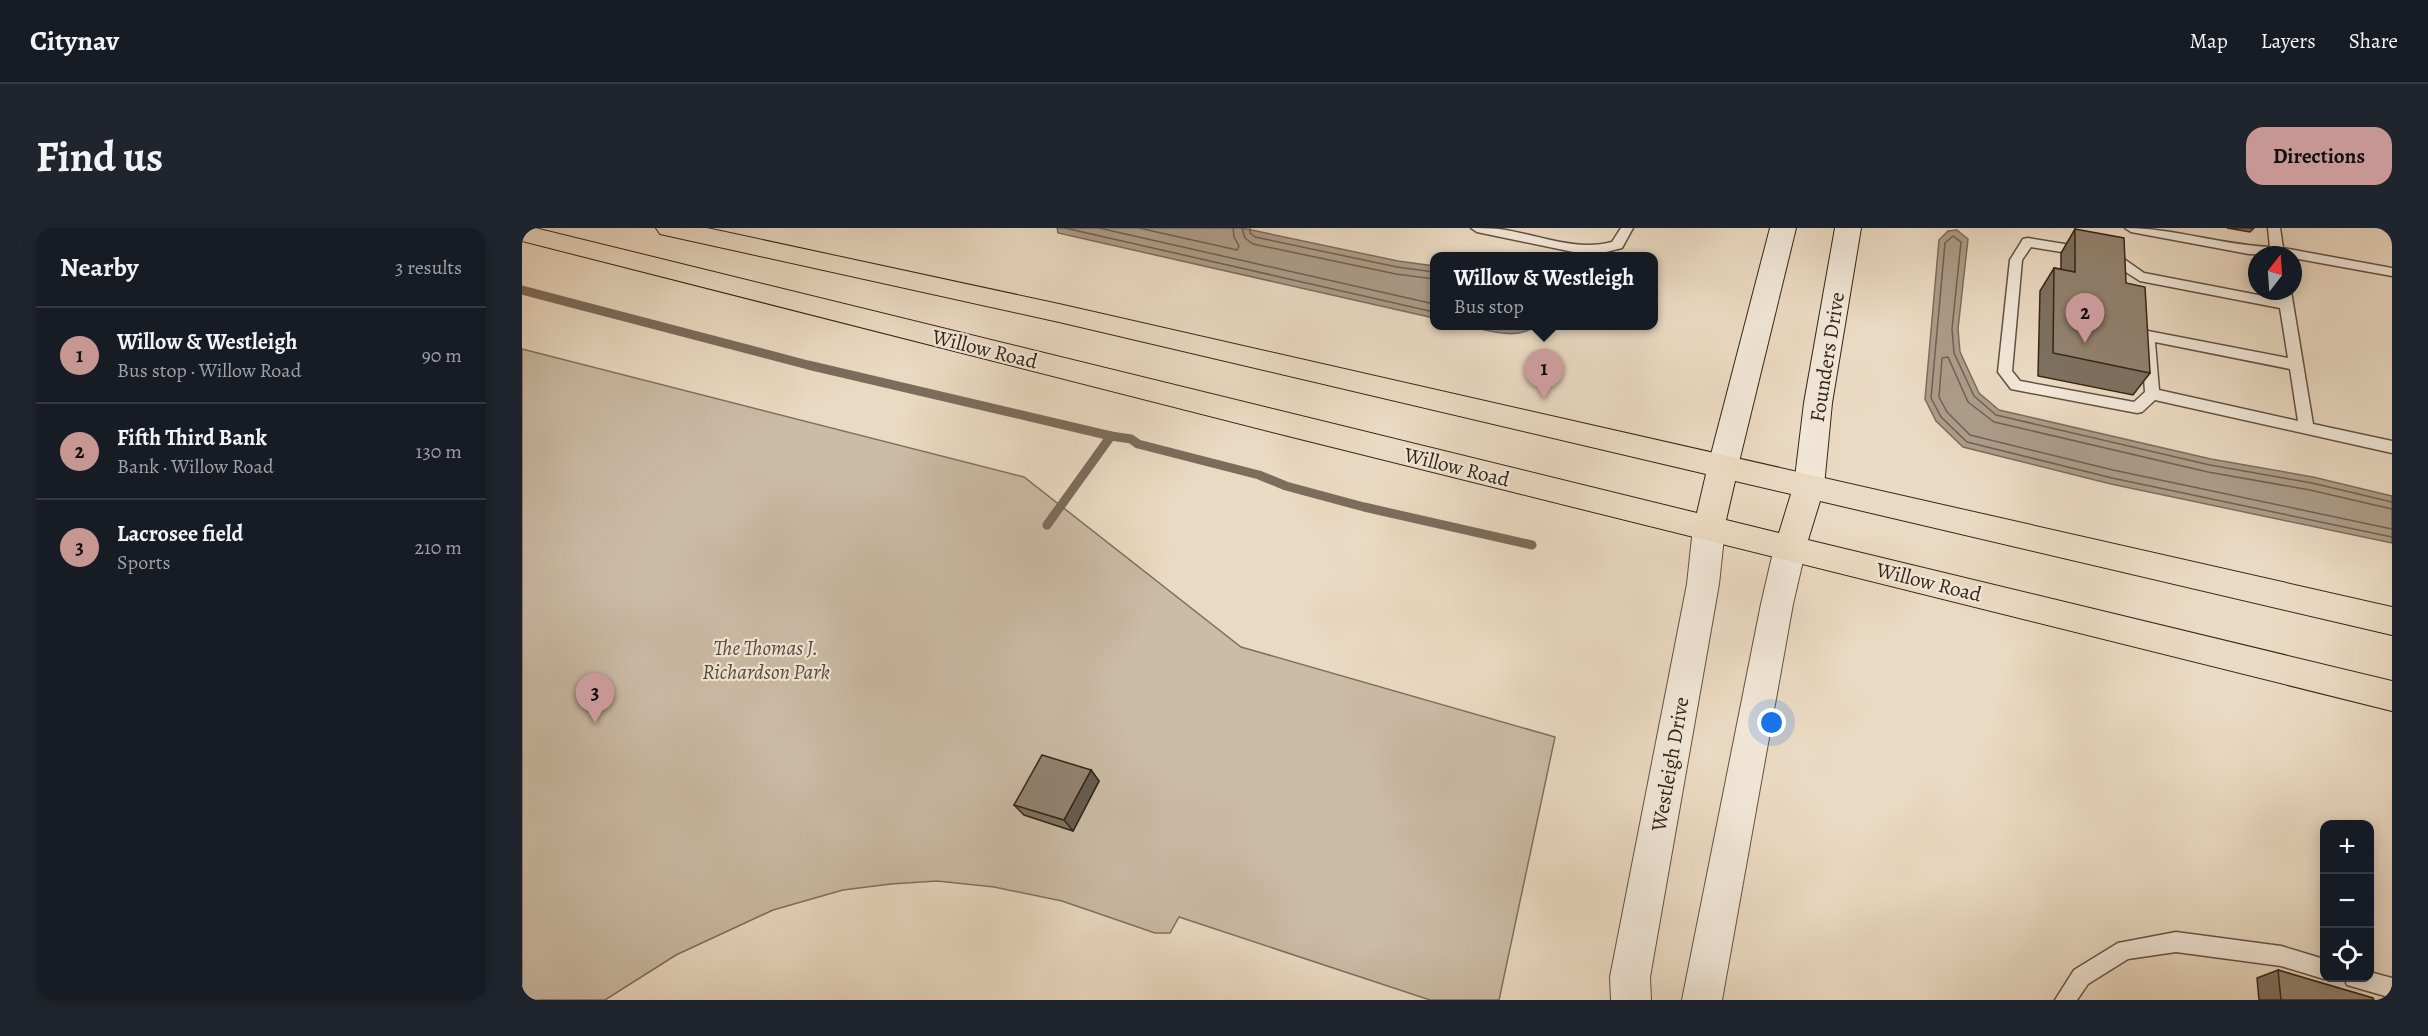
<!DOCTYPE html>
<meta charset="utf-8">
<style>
body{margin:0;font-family:Alegreya,serif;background:#20242c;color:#f1f3f6}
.controls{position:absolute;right:18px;bottom:18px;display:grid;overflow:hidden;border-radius:12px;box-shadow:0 3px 15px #0003}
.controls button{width:54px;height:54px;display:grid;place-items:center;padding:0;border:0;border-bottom:2px solid #363941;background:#171b24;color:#f1f3f6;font:30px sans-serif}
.compass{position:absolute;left:1726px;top:18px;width:54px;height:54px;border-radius:50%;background:#171b24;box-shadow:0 3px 15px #0003;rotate:17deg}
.you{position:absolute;left:1250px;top:495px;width:21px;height:21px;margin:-15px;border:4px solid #fff;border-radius:50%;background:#1a73e8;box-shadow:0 0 0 9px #1a73e833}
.badge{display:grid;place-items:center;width:39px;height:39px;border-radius:50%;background:#c59692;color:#111;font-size:20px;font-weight:700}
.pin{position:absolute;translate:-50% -50px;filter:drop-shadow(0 2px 3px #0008)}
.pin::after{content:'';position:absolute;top:32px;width:21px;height:18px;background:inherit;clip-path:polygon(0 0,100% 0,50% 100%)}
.popup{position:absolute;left:908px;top:24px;width:228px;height:78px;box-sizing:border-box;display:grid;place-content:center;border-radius:12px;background:#171b24;filter:drop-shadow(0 2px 4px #0005);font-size:20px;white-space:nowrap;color:#9ea1a6}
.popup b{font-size:22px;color:#f1f3f6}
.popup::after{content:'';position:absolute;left:50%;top:100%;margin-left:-12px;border:12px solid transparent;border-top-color:#171b24}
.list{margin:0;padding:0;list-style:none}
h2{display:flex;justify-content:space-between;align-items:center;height:78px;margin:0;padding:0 24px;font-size:26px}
h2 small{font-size:20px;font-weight:400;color:#9ea1a6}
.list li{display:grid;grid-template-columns:39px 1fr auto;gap:18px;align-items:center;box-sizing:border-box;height:96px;padding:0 24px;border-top:2px solid #363941}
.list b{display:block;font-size:22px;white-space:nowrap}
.list p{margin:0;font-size:20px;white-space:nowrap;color:#9ea1a6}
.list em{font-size:20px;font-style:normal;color:#9ea1a6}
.icon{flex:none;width:33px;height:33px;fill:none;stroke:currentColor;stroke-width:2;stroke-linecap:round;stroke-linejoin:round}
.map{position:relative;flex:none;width:1870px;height:772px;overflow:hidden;border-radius:18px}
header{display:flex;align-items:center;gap:36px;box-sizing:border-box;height:84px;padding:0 30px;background:#171b24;border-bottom:2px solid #363941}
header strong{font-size:28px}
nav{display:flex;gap:33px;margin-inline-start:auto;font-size:21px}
.intro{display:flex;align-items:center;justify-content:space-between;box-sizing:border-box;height:144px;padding:0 36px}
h1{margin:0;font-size:42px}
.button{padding:15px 27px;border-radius:18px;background:#c59692;color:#111;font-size:21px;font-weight:700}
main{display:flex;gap:36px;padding:0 36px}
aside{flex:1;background:#171b24;border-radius:18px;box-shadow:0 3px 15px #0003}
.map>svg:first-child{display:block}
.green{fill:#ccbba6;stroke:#80705f;stroke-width:1.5}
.water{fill:#ad9c89;stroke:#7d6c5c;stroke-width:1.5}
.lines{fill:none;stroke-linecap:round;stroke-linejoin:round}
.shore{stroke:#706050;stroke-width:1.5}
.stream{stroke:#7d6c5c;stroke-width:9}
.service-casing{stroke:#625243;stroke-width:3}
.minor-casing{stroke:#625243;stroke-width:2}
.secondary-casing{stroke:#342518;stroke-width:2}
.primary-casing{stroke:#342518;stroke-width:2}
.service{fill:#f2e7d8;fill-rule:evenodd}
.minor{fill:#f2e7d8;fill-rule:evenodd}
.secondary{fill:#f2e7d8;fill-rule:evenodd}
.primary{fill:#ebdac3;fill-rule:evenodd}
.wall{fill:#7e7161;stroke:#342518;stroke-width:1.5}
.shaded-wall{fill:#675c4f;stroke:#342518;stroke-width:1.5}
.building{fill:#938371;stroke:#342518;stroke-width:1.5}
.labels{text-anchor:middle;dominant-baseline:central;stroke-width:4.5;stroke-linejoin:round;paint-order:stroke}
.street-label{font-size:21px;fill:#342518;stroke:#f2e7d8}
.park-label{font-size:21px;font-style:italic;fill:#5a4a3c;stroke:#f2e7d8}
</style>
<header>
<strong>Citynav</strong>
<nav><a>Map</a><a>Layers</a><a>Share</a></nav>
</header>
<div class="intro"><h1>Find us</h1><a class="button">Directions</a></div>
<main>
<aside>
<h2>Nearby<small>3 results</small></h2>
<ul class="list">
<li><span class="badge">1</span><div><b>Willow &amp; Westleigh</b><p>Bus stop · Willow Road</p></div><em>90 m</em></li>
<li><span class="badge">2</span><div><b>Fifth Third Bank</b><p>Bank · Willow Road</p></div><em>130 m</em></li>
<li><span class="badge">3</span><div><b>Lacrosee field</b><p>Sports</p></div><em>210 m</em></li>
</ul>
</aside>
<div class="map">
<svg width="1870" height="772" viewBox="0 0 1870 772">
<rect width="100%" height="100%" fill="#ebdac3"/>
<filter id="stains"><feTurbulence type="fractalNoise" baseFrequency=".00333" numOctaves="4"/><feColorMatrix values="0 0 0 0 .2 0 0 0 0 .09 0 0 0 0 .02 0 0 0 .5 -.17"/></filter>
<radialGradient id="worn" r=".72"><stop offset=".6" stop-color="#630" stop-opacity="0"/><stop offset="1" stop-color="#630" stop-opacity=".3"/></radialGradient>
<polygon class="green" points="0,121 502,249 719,419 1033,509 977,772 908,772 657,689 648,705 633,705 540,673 472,659 415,653 369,656 321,662 251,682 154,727 83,772 0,772"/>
<g class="water">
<polygon points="535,0 720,0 876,33 912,38 912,90 536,5"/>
<polygon points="1435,2 1446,11 1436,101 1438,124 1457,165 1477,182 1689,231 1791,249 1870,268 1870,315 1589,256 1441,219 1414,193 1403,171 1417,12 1426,3"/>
<path d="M 945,98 L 1013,98 C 996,113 965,102 945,98 Z"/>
</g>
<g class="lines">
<g class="shore">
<polyline points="543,0 912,84"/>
<polyline points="577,0 912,76"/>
<polyline points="617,0 715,22 717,18 712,9 711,0"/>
<polyline points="720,0 723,10 731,16 874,46 912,51"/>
<polyline points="728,0 728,5 733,9 875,39 912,44"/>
<polyline points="1870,274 1790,255 1688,237 1474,187 1452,168 1432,125 1430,101 1439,14 1431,8 1423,15 1409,170 1419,189 1445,214 1590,250 1870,309"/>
<polyline points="1870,281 1788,262 1686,244 1472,194 1446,174 1426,129 1420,130 1417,169 1425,184 1448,207 1591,242 1870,301"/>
</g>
<g class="stream">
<polyline points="0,62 286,137 589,208 525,297"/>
<polyline points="589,208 609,211 616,216 737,247 764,258 842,279 1010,317"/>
</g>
<defs>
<g id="service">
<path d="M 949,0 C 958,0 968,0 977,1 C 1015,6 1053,24 1090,14 L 1099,0 L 1111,0 L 1100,20 L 1076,26 L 1061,26 L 955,4 Z"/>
<path d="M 1603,0 C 1652,0 1699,17 1748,19 L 1746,0 L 1758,0 L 1761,20 L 1870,40 L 1870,48 L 1771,30 L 1771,27 L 1727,26 L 1609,4 Z"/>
<path d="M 1506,10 L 1592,24 L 1622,45 L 1757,71 L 1755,63 L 1769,63 L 1791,196 L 1870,213 L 1870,225 L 1633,172 L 1620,184 L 1615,185 L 1489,161 L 1476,144 L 1488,32 L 1501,11 ZM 1509,19 L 1583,31 L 1618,53 L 1758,80 L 1766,130 L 1626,103 L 1619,108 L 1623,164 L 1612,174 L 1498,153 L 1490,143 L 1500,32 ZM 1633,114 L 1768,141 L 1776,193 L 1637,162 Z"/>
<polygon points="1654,704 1759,718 1802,731 1802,750 1806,750 1802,751 1759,738 1654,724 1606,731 1566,756 1555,772 1533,772 1552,742 1596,715"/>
<polygon points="1848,744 1870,750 1870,770 1825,757 1822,750 1848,750"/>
</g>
<g id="minor">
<polygon points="1187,287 1198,291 1203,300 1197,356 1128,749 1129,772 1089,772 1088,749 1165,356 1171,300 1176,291"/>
<polygon points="1268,307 1279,311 1284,320 1271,376 1200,772 1160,772 1239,376 1252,320 1257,311"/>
</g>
<g id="secondary">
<polygon points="1248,0 1274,0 1216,238 1212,246 1201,250 1190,246 1186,238"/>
<polygon points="1313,0 1339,0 1310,175 1302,258 1298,266 1287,270 1276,266 1272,258 1282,175"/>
</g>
<path id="primary" d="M 0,0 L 13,0 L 1175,285 L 1184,246 L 537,94 L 147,8 L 138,6 L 134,0 L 185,0 L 537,76 L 1870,379 L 1870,407 L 1298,273 L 1286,312 L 1870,453 L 1870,483 L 766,208 L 0,13 ZM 1213,253 L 1269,266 L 1257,305 L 1204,292 Z"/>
</defs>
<use href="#service" class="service-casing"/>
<use href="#minor" class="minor-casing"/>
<use href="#secondary" class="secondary-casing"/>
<use href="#primary" class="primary-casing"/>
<use href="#service" class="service"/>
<use href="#minor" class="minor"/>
<use href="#secondary" class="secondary"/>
<use href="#primary" class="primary"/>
</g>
<g class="wall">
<polygon points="1705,0 1732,0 1728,4"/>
<polygon points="1553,1 1604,55 1628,145 1611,167 1516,148 1518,63 1532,40 1539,41 1539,25"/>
<polygon points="569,542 577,553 551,603 502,587 492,577"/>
<polygon points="1756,742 1852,772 1737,772 1735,750"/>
</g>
<polygon class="shaded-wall" points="569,542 577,553 551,603 542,592"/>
<g class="building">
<polygon points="1553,1 1602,10 1604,55 1623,59 1628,145 1531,125 1532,40 1553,44"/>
<polygon points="520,527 569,542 542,592 492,577"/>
<polygon points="1756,742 1851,770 1852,772 1759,772"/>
</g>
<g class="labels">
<g class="street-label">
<text transform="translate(463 121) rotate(14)">Willow Road</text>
<text transform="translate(1305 129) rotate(-81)">Founders Drive</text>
<text transform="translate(935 239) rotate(14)">Willow Road</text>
<text transform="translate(1407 354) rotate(14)">Willow Road</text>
<text transform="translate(1148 536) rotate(-80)">Westleigh Drive</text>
</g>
<g class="park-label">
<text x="244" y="420">The Thomas J.<tspan x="244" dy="24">Richardson Park</tspan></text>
</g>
</g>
<rect width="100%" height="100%" filter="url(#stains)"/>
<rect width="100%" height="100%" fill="url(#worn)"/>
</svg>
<div class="controls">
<button>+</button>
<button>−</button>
<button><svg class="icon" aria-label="locate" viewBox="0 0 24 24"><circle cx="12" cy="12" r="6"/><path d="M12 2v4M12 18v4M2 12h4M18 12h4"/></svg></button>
</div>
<svg class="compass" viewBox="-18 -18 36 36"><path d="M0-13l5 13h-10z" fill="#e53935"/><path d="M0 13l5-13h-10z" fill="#9ea1a6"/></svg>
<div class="you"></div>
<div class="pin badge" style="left:1022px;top:171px">1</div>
<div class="popup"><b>Willow &amp; Westleigh</b>Bus stop</div>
<div class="pin badge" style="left:1563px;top:115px">2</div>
<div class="pin badge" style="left:73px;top:495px">3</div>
</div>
</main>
